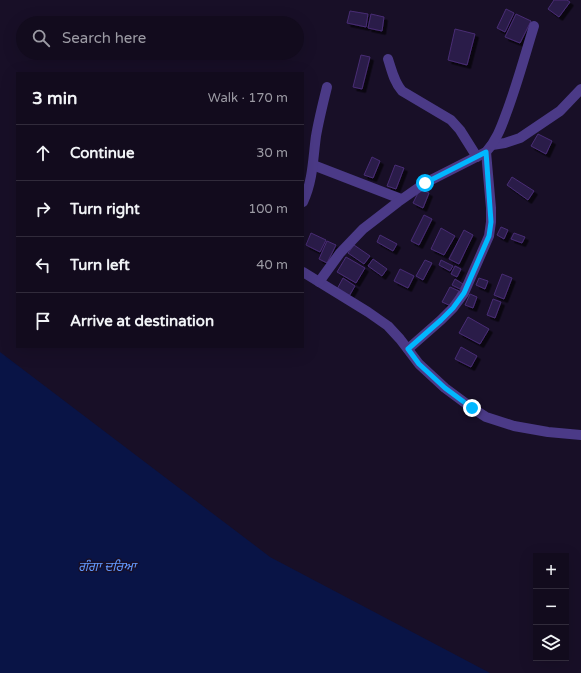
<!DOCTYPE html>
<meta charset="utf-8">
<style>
body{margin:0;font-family:"Varela Round","Noto Sans Gurmukhi",sans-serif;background:#1b1426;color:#f1f3f6}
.controls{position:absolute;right:12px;bottom:12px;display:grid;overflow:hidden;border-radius:0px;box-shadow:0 4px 16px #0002}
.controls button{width:36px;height:36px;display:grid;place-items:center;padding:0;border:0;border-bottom:1px solid #312b3b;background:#120b1d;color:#f1f3f6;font:20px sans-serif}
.stop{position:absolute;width:12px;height:12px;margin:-9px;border:3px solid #01b7ff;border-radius:50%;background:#fff}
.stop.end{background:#01b7ff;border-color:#fff;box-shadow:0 1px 4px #0008}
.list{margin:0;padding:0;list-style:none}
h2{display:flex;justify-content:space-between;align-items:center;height:52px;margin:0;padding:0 16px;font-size:17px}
h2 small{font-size:13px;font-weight:400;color:#9c9ba4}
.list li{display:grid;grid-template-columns:26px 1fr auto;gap:12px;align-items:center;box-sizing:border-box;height:56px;padding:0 16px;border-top:1px solid #312b3b}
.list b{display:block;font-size:15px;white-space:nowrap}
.list em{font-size:13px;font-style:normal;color:#9c9ba4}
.icon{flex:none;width:22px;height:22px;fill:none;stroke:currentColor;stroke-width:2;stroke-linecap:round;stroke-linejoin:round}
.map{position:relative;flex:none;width:581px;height:673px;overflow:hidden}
.search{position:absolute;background:#120b1d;box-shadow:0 4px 16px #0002;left:16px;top:16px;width:288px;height:44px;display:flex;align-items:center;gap:10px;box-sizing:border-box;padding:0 14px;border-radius:22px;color:#9c9ba4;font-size:15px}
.panel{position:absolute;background:#120b1d;box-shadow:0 4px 16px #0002;left:16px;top:72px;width:288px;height:276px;border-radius:0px}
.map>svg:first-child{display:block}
.water{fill:#091446}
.building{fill:#2c1b49;stroke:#482d75;filter:url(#shadow)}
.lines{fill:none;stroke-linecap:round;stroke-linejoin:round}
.minor{stroke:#4b3a87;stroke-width:10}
.route{stroke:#01b7ff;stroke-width:5}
.labels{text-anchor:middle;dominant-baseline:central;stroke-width:3;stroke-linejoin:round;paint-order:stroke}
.water-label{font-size:13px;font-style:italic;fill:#639aff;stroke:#180f27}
</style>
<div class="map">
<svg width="581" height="673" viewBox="0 0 581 673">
<defs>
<filter id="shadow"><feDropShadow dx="3.5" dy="3.5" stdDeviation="0" flood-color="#0009"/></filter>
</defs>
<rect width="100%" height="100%" fill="#180f27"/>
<polygon class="water" points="0,352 270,557 490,673 0,673"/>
<g class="building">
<polygon points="554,0 567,0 570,2 559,17 548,9"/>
<polygon points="506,9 514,13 505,32 497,28"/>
<polygon points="350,11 368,14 366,27 347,23"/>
<polygon points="371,14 384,17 382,31 368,28"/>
<polygon points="516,14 531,21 520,43 505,37"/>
<polygon points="455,29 475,34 467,65 448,60"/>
<polygon points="361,55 370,57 362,89 353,87"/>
<polygon points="538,134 552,141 546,154 531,146"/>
<polygon points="372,157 380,161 373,178 364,175"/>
<polygon points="395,165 404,168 396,189 387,186"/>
<polygon points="512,177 534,191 528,200 507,185"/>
<polygon points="420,189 429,193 423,208 413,203"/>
<polygon points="424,215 432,219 419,245 411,241"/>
<polygon points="501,227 508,230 504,239 497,235"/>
<polygon points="441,228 455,236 444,255 431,249"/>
<polygon points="464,230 473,235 459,264 449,259"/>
<polygon points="311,233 326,240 320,252 306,245"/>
<polygon points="514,233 525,237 522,243 511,239"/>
<polygon points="380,235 397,244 393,251 377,242"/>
<polygon points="327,241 336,245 327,263 319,259"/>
<polygon points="354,245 370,256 364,264 348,253"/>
<polygon points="346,257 365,268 356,283 337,272"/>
<polygon points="373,259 387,269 382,276 368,266"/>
<polygon points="425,260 432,263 423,280 416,276"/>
<polygon points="441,260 453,266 450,271 439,265"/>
<polygon points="455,266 461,269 457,277 451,274"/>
<polygon points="400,269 414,276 408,288 394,281"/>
<polygon points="502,274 512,278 504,299 494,295"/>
<polygon points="343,278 355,286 348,298 336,291"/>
<polygon points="479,278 488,281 485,289 476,285"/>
<polygon points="455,279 463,284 460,289 452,285"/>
<polygon points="450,287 459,291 451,306 442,302"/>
<polygon points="470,294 477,297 473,308 465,305"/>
<polygon points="493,299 501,302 495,318 487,315"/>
<polygon points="468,317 489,329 480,344 459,333"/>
<polygon points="461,347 477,356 471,367 455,359"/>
</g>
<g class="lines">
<g class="minor">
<path d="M 388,59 C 392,71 394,82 402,91 L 451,120 L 460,130 L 477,157"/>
<polyline points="492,145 505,143 520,138 560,111 581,89"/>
<polyline points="313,165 401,199"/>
<path d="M 303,202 C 313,181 313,158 316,136 C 319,119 323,103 327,87"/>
<polyline points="303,272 368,312 388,326 400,339 419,364 445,388 472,408 486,417 514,426 548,432 581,435"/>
<path d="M 319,282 L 340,253 L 363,229 L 398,202 L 425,183 L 486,152 C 496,141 501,128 506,114 C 517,85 525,55 534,26"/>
<polyline points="408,349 441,320 453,308 464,293 489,236 491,222 491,208 486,152"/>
</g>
</g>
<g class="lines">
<polyline class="route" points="425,183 486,152 491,222 489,236 464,293 453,308 441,320 408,349 419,364 445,388 472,408"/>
</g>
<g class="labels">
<g class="water-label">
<text x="107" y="567">ਗੰਗਾ ਦਰਿਆ</text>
</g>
</g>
</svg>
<div class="controls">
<button>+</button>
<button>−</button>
<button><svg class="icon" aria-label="layers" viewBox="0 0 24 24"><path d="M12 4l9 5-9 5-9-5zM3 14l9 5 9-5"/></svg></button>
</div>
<div class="stop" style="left:425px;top:183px"></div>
<div class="stop end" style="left:472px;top:408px"></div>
<div class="search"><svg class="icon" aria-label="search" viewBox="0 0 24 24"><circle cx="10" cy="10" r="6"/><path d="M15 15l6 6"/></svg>Search here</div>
<section class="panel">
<h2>3 min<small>Walk · 170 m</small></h2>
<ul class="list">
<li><svg class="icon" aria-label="ahead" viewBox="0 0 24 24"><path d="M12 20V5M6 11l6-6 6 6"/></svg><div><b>Continue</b></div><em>30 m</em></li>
<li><svg class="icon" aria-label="right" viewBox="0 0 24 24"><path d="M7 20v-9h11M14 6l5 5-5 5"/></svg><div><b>Turn right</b></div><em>100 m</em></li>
<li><svg class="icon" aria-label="left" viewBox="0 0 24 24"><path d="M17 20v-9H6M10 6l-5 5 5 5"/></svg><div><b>Turn left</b></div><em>40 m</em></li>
<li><svg class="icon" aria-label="arrive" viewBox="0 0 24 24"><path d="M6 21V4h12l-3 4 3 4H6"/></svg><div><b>Arrive at destination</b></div></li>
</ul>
</section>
</div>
